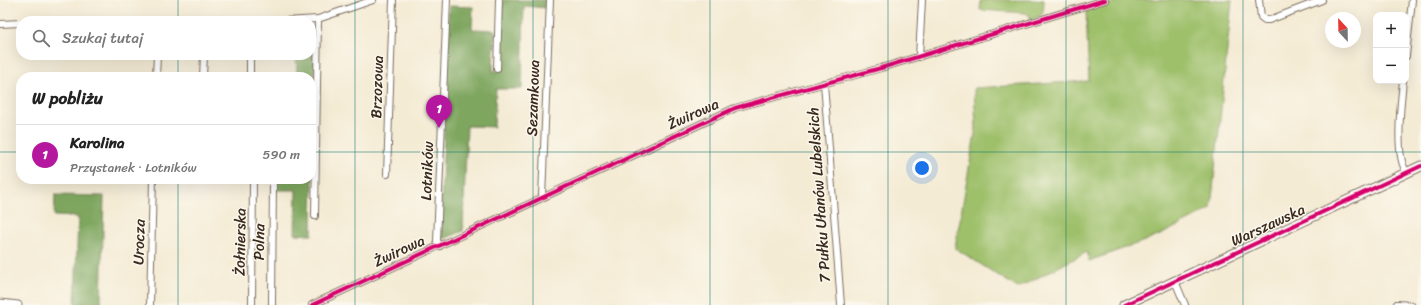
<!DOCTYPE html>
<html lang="pl">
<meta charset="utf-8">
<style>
body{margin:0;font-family:Sriracha,sans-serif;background:#f2f2f2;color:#222}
.controls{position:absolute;right:12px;top:12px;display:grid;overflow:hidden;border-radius:8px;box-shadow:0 4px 16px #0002}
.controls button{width:36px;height:36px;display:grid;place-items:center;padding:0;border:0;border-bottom:1px solid #e0e0e0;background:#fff;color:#222;font:20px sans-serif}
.compass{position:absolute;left:1325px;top:12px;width:36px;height:36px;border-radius:50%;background:#fff;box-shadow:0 4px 16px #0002;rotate:338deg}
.you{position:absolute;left:922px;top:168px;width:14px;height:14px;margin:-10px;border:3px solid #fff;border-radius:50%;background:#1a73e8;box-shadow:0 0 0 6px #1a73e833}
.badge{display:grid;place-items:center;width:26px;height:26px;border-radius:50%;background:#b5179e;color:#fff;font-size:13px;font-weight:700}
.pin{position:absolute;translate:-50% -33px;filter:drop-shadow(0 1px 2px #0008)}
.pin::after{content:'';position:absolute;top:21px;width:14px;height:12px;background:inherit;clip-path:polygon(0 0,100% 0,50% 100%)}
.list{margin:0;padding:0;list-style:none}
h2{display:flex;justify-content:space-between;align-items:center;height:52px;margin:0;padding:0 16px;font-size:17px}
h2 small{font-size:13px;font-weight:400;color:#767676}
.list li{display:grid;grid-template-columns:26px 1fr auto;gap:12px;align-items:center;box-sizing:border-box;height:60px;padding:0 16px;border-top:1px solid #e0e0e0}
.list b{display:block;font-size:15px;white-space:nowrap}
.list p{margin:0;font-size:13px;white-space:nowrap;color:#767676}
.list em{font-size:13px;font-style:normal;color:#767676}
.icon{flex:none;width:22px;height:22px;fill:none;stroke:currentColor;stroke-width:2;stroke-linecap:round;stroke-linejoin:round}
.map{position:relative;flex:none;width:1421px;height:305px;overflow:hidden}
.search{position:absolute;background:#fff;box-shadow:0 4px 16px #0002;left:16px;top:16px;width:300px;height:44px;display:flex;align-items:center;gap:10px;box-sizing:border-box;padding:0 14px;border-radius:16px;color:#767676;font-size:15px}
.panel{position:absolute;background:#fff;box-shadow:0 4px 16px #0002;left:16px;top:72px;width:300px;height:112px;border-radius:16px}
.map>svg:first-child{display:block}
.green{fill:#9ec06a;stroke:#6c7544}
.forest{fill:#7ea65e;stroke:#5c683e}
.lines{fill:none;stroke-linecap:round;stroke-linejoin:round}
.minor-casing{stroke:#7c6e5e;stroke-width:8}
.tertiary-casing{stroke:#7c6e5e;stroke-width:9}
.primary-casing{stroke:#7c6e5e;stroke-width:11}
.minor{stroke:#fff;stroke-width:6}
.tertiary{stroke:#fff;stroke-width:7}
.primary{stroke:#fff;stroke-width:9}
.cycleway-casing{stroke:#fbf7ec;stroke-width:6}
.cycleway{stroke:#d6006c;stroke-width:4}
.grid{fill:none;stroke:#0f766e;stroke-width:1;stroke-opacity:0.55}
.labels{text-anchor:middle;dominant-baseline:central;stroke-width:3;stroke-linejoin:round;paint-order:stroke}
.street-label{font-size:15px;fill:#3b2a1e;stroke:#fbf7ec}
</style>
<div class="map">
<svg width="1421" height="305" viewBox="0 0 1421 305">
<rect width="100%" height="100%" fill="#fbf7ec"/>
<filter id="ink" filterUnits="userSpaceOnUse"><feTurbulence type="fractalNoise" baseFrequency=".025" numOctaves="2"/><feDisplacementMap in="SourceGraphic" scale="8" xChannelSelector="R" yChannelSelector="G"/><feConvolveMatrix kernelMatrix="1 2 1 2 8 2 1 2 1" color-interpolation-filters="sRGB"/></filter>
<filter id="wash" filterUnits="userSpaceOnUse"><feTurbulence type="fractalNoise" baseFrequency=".012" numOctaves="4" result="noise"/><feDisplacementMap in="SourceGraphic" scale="16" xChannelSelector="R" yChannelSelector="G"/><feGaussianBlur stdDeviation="0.9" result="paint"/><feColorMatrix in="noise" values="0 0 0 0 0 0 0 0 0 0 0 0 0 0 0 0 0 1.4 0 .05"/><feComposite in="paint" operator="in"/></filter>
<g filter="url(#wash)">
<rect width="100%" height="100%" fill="#f4ebd4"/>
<g class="green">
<path d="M 981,0 L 1044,0 C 1043,15 1044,16 1029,20 L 1029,15 L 1026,13 L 980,10 Z"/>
<polygon points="1122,0 1232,0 1211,209 1158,236 1089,261 1087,252 1018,288 955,248 976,128 974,88 1089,81 1086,11"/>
</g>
<g class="forest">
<polygon points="503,0 547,0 547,8 524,6 522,89 496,89 494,127 467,126 463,231 444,239 440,237 449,6 473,7 472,29 495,30 493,71 500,71"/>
<polygon points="311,52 315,52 312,235 295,234 296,190 275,190 275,179 311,179 311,77 297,77 296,55 311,55"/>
<polygon points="55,195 104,196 101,305 75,305 78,217 54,216"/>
</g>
</g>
<g filter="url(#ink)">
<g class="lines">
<defs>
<g id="minor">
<polyline points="1259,0 1261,17 1265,20 1269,20 1322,0"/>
<polyline points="285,21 318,19 373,0"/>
<polyline points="0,24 21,23"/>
<polyline points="1406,56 1412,0"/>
<polyline points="919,57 922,0"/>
<polyline points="497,69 499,0"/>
<polyline points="156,77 157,55"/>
<polyline points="203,77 204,55"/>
<polyline points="250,77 250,55"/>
<path d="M 1403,81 C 1401,101 1394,158 1407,172"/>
<polyline points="824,83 841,305"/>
<polyline points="387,174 393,0"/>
<polyline points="542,197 550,0"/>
<polyline points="315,216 318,19"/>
<polyline points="440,246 437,241 447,0"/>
<polyline points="1175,281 1185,305"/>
<polyline points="1397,304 1411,305"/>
<polyline points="150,305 153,179"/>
<polyline points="252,305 253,179"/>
<polyline points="272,305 273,179"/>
<polyline points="312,305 735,108 881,68 1105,0"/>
</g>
<polyline id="tertiary" points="0,303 18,305"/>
<polyline id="primary" points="1124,305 1421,166"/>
</defs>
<use href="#minor" class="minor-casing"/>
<use href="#tertiary" class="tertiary-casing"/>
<use href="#primary" class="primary-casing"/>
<use href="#minor" class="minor"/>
<use href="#tertiary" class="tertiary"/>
<use href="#primary" class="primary"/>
<defs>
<g id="cycleway">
<polyline points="312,305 735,108 881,68 1105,0"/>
<polyline points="1124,305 1421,166"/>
</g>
</defs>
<use href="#cycleway" class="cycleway-casing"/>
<use href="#cycleway" class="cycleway"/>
</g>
</g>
<path class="grid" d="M 178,0 L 178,21M 355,0 L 355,305M 533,0 L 533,305M 710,0 L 710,305M 888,0 L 888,305M 1066,0 L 1066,305M 1243,0 L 1243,305M 178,55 L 178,77M 0,152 L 21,152M 311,152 L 1421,152M 178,179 L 178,305"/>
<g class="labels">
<g class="street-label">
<text transform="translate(377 87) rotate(-88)">Brzozowa</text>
<text transform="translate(533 98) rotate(-88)">Sezamkowa</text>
<text transform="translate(693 114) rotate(-24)">Żwirowa</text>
<text transform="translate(427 171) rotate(-88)">Lotników</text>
<text transform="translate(819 195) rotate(-94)">7 Pułku Ułanów Lubelskich</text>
<text transform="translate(1268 225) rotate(-25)">Warszawska</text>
<text transform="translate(139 242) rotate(-88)">Urocza</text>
<text transform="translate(240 242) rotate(-89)">Żołnierska</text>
<text transform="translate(259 242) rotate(-89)">Polna</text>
<text transform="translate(399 251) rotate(-25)">Żwirowa</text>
</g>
</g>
</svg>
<div class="controls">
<button>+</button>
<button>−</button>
</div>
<svg class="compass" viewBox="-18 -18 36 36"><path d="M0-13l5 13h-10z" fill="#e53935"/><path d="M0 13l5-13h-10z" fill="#767676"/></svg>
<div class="you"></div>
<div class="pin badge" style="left:439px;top:128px">1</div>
<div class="search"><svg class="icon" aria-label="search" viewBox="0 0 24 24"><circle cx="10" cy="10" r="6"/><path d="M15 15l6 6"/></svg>Szukaj tutaj</div>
<section class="panel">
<h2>W pobliżu<small></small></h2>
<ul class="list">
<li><span class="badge">1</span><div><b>Karolina</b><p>Przystanek · Lotników</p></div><em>590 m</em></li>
</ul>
</section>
</div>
